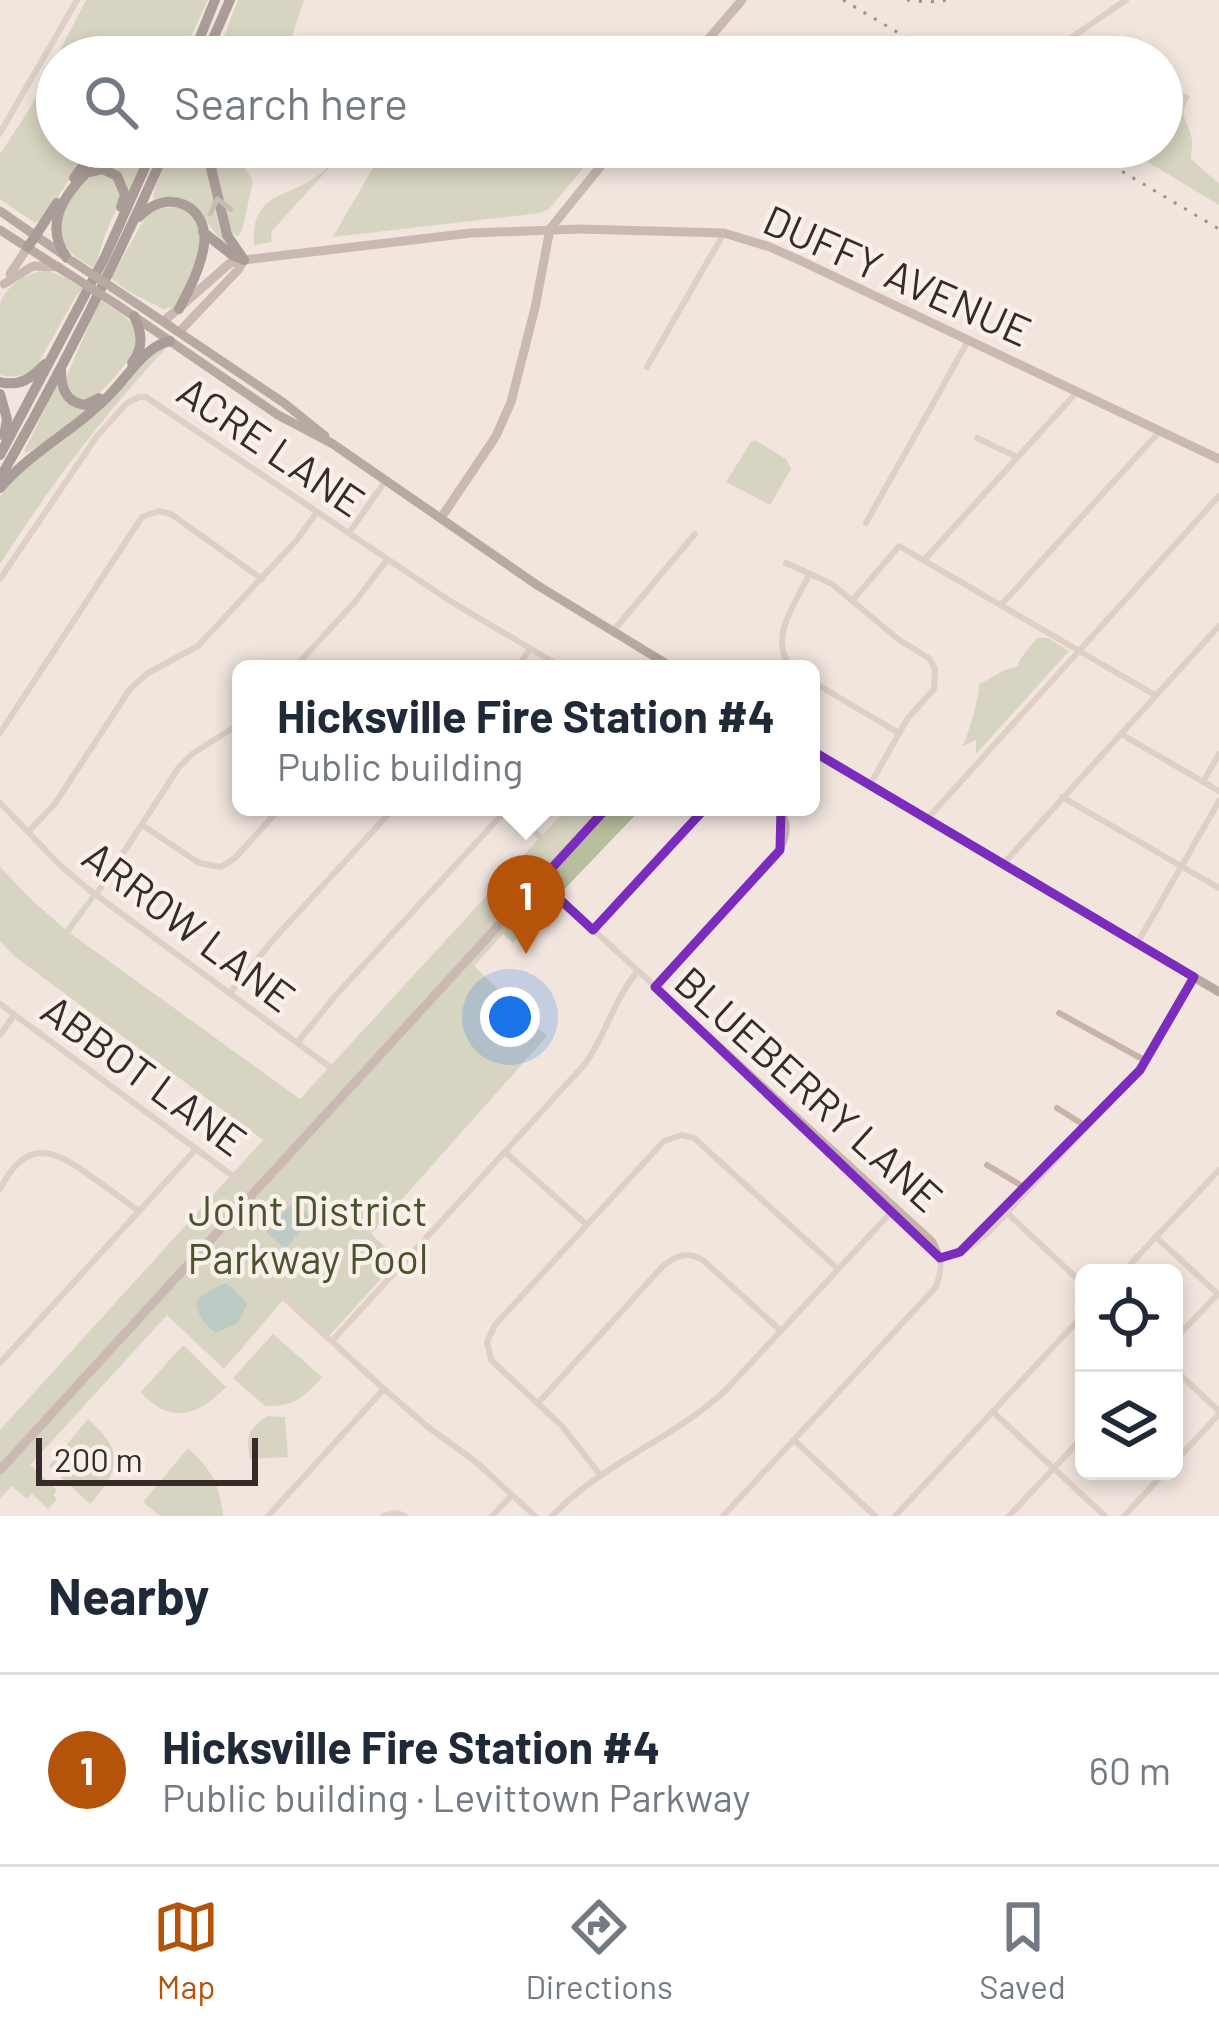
<!DOCTYPE html>
<meta charset="utf-8">
<style>
body{margin:0;font-family:Barlow,sans-serif;background:#f6f6f7;color:#1f2937}
.controls{position:absolute;right:36px;bottom:36px;display:grid;overflow:hidden;border-radius:18px;box-shadow:0 6px 18px #0003}
.controls button{width:108px;height:108px;display:grid;place-items:center;padding:0;border:0;border-bottom:3px solid #e0e1e3;background:#fff;color:#1f2937;font:60px sans-serif}
.scale{position:absolute;left:36px;bottom:30px;width:222px;box-sizing:border-box;padding-left:12px;border:6px solid #362b29;border-top:0;font-size:33px;line-height:42px;white-space:nowrap;color:#362b29;-webkit-text-stroke:9px #f9f0ea;paint-order:stroke}
.you{position:absolute;left:510px;top:1017px;width:42px;height:42px;margin:-30px;border:9px solid #fff;border-radius:50%;background:#1a73e8;box-shadow:0 0 0 18px #1a73e833}
.badge{display:grid;place-items:center;width:78px;height:78px;border-radius:50%;background:#b45309;color:#fff;font-size:39px;font-weight:700}
.pin{position:absolute;translate:-50% -99px;filter:drop-shadow(0 3px 6px #0008)}
.pin::after{content:'';position:absolute;top:63px;width:42px;height:36px;background:inherit;clip-path:polygon(0 0,100% 0,50% 100%)}
.popup{position:absolute;left:232px;top:660px;width:588px;height:156px;box-sizing:border-box;display:grid;place-content:center;border-radius:18px;background:#fff;filter:drop-shadow(0 3px 9px #0005);font-size:39px;white-space:nowrap;color:#747a83}
.popup b{font-size:45px;color:#1f2937}
.popup::after{content:'';position:absolute;left:50%;top:100%;margin-left:-24px;border:24px solid transparent;border-top-color:#fff}
.list{margin:0;padding:0;list-style:none}
h2{display:flex;justify-content:space-between;align-items:center;height:156px;margin:0;padding:0 48px;font-size:51px}
h2 small{font-size:39px;font-weight:400;color:#747a83}
.list li{display:grid;grid-template-columns:78px 1fr auto;gap:36px;align-items:center;box-sizing:border-box;height:192px;padding:0 48px;border-top:3px solid #e0e1e3}
.list b{display:block;font-size:45px;white-space:nowrap}
.list p{margin:0;font-size:39px;white-space:nowrap;color:#747a83}
.list em{font-size:39px;font-style:normal;color:#747a83}
.icon{flex:none;width:66px;height:66px;fill:none;stroke:currentColor;stroke-width:2;stroke-linecap:round;stroke-linejoin:round}
.map{position:relative;flex:none;width:1219px;height:1516px;overflow:hidden}
.search{position:absolute;background:#fff;box-shadow:0 6px 18px #0003;left:36px;right:36px;top:36px;height:132px;display:flex;align-items:center;gap:30px;box-sizing:border-box;padding:0 42px;border-radius:66px;color:#747a83;font-size:45px}
.sheet{height:348px;background:#fff}
nav{display:flex;justify-content:space-around;align-items:center;box-sizing:border-box;height:168px;border-top:3px solid #e0e1e3;background:#fff;font-size:33px;color:#747a83}
nav a{display:grid;justify-items:center;gap:6px}
nav .on{color:#b45309}
.map>svg:first-child{display:block}
.green{fill:#b9bf9e}
.water{fill:#7eaca7}
.lines{fill:none;stroke-linecap:round;stroke-linejoin:round}
.street{stroke:#c8b3aa;stroke-width:6}
.secondary{stroke:#9c837c;stroke-width:9}
.primary{stroke:#77615b;stroke-width:9}
.highway{stroke:#564441;stroke-width:10}
.rail{stroke:#362b29;stroke-width:3;stroke-dasharray:3 9;stroke-linecap:butt}
.primary-bridge{stroke:#77615b;stroke-width:9}
.oneway{stroke:#978985}
.marked{fill:none;stroke:#7b2cbf;stroke-width:9;stroke-linejoin:round}
.labels{text-anchor:middle;dominant-baseline:central;stroke-width:9;stroke-linejoin:round;paint-order:stroke}
.street-label{font-size:42px;fill:#362b29;stroke:#f9f0ea}
.park-label{font-size:42px;fill:#4b532e;stroke:#f9f0ea}
</style>
<div class="map">
<svg width="1219" height="1516" viewBox="0 0 1219 1516">
<rect width="100%" height="100%" fill="#f1e5de"/>
<g class="green">
<polygon points="86,0 208,0 191,36 177,57 57,57 57,147 91,147 43,219 35,223 0,199 0,154 29,110"/>
<polygon points="238,0 304,0 285,57 216,57"/>
<path d="M 1179,91 L 1190,96 C 1176,118 1189,119 1192,140 C 1193,146 1191,153 1191,159 L 1219,184 L 1219,205 L 1123,147 L 1162,147 L 1162,103 Z"/>
<polygon points="103,147 150,147 127,196 127,185 114,169 89,164"/>
<path d="M 172,147 L 202,147 L 220,231 L 228,245 C 201,225 198,187 155,199 L 153,197 L 155,187 Z"/>
<polygon points="211,147 263,147 251,165 247,165 245,169 253,181 242,231 238,236 229,233"/>
<path d="M 345,147 L 348,147 L 271,232 L 272,242 L 254,245 C 251,191 287,199 319,175 C 329,168 337,156 345,147 Z"/>
<polygon points="385,147 601,147 549,209 540,213 333,237"/>
<path d="M 103,172 C 133,189 117,206 107,230 C 102,243 99,256 94,268 C 86,263 75,258 69,250 C 47,224 73,177 103,172 Z"/>
<polygon points="180,207 191,213 198,224 200,250 179,301 172,307 163,309 128,291 111,278 148,213 156,208"/>
<path d="M 46,270 L 64,277 L 83,289 L 75,298 L 35,369 C 23,377 14,378 0,375 C 0,358 0,318 0,304 C 6,285 27,273 46,270 Z"/>
<path d="M 100,300 C 138,322 150,336 119,372 C 103,390 76,423 65,380 Z"/>
<path d="M 158,347 L 167,347 C 104,414 50,486 0,564 L 0,496 L 13,478 Z"/>
<path d="M 59,381 C 62,398 68,409 87,409 L 67,428 L 27,453 L 24,451 Z"/>
<polygon points="755,440 786,459 791,469 770,505 726,482 751,442"/>
<path d="M 1037,638 L 1048,638 L 1069,651 L 976,754 L 976,740 L 963,746 C 968,734 980,697 979,684 C 992,679 1004,667 1017,667 L 1021,658 Z"/>
<polygon points="568,807 643,807 513,943 503,934 474,966 547,1036 371,1234 399,1259 329,1336 284,1299 224,1369 167,1315 30,1465 57,1490 53,1495 57,1499 48,1509 32,1494 27,1499 12,1486 0,1498 0,1430 263,1140 14,956 0,941 0,867 36,904 65,929 92,894 96,897 70,933 300,1099"/>
<path d="M 273,1334 L 322,1377 C 302,1399 295,1406 265,1406 L 233,1378 Z"/>
<path d="M 183,1345 L 226,1387 C 199,1415 170,1426 141,1392 Z"/>
<path d="M 267,1416 L 285,1417 L 288,1457 L 250,1459 C 246,1434 247,1431 267,1416 Z"/>
<path d="M 88,1419 C 125,1452 121,1469 90,1504 L 49,1466 Z"/>
<path d="M 188,1448 C 211,1468 220,1486 223,1516 L 160,1516 L 143,1502 Z"/>
</g>
<g class="water">
<polygon points="294,1201 313,1218 296,1237 292,1234 294,1239 285,1249 266,1232"/>
<path d="M 225,1283 L 233,1288 L 247,1304 L 238,1323 L 216,1333 C 205,1326 197,1315 196,1302 L 202,1295 Z"/>
</g>
<g class="lines">
<g class="street">
<polyline points="1043,57 1126,0"/>
<polyline points="0,133 77,0"/>
<polyline points="647,367 724,233"/>
<polyline points="977,438 1017,457"/>
<polyline points="866,523 968,341"/>
<polyline points="349,533 386,480"/>
<polyline points="924,560 1077,392"/>
<polyline points="786,563 832,584 898,639 930,659 935,669 934,689 907,719 870,785"/>
<polyline points="0,579 97,436 127,403 139,397 146,397 450,601 565,669"/>
<polyline points="852,601 899,546 1155,695"/>
<polyline points="1001,605 1160,431"/>
<polyline points="613,631 695,534"/>
<polyline points="293,669 354,603 387,560"/>
<polyline points="516,669 530,649"/>
<path d="M 792,669 C 767,638 795,605 809,575"/>
<polyline points="811,681 899,733"/>
<polyline points="0,733 142,517 159,511 171,514 262,579"/>
<polyline points="1121,734 1219,791"/>
<polyline points="1203,782 1219,754"/>
<polyline points="1062,797 1219,888"/>
<polyline points="0,803 61,866 88,889 353,1084"/>
<polyline points="508,808 562,856"/>
<polyline points="928,818 1219,496"/>
<polyline points="142,825 199,863 221,867 235,858 281,807"/>
<polyline points="28,832 54,805 130,689 148,673 198,646 296,541 317,512"/>
<polyline points="1004,863 1219,626"/>
<path d="M 540,881 L 932,1240 C 943,1256 943,1271 935,1288 L 723,1516"/>
<polyline points="96,895 179,767 192,754 241,723"/>
<polyline points="593,930 705,807"/>
<polyline points="1138,942 1219,801"/>
<path d="M 656,986 L 780,850 C 789,835 789,822 779,807"/>
<polyline points="230,993 272,941 395,807"/>
<polyline points="0,1004 253,1191"/>
<polyline points="1059,1013 1146,1061"/>
<polyline points="0,1035 14,1015"/>
<polyline points="297,1043 336,995 509,807"/>
<polyline points="1057,1108 1087,1127"/>
<polyline points="505,1152 587,1225"/>
<polyline points="987,1165 1027,1189"/>
<path d="M 0,1189 C 26,1138 53,1148 92,1177 C 108,1188 123,1200 139,1211"/>
<polyline points="1006,1212 1084,1285"/>
<polyline points="215,1235 384,1389 428,1427 476,1462 535,1516"/>
<polyline points="1156,1237 1219,1295"/>
<polyline points="940,1258 969,1248 988,1233 1140,1070 1194,977"/>
<polyline points="1122,1273 1219,1170"/>
<polyline points="1174,1340 1217,1295"/>
<path d="M 332,1341 L 585,1064 C 606,1034 614,1000 637,972"/>
<polyline points="0,1363 196,1149"/>
<polyline points="1174,1369 1219,1411"/>
<path d="M 538,1403 L 663,1266 C 677,1255 687,1251 703,1260 L 781,1331"/>
<polyline points="993,1412 1105,1516"/>
<polyline points="794,1440 875,1516"/>
<polyline points="1174,1463 1219,1414"/>
<polyline points="601,1476 562,1426 491,1360 487,1342 495,1325 664,1141 682,1135 694,1138 838,1269"/>
<polyline points="268,1516 384,1389"/>
<polyline points="383,1516 397,1513 405,1516"/>
<polyline points="492,1516 512,1495"/>
<path d="M 552,1516 C 601,1464 671,1440 725,1391 L 896,1207"/>
<polyline points="895,1516 1084,1314"/>
<polyline points="1009,1516 1084,1436"/>
<polyline points="1124,1516 1166,1471"/>
</g>
<g class="secondary">
<polyline points="693,57 742,0"/>
<polyline points="10,274 28,247"/>
<polyline points="4,284 33,266 59,267"/>
<polyline points="164,321 230,263 244,260 471,233 579,229 724,233 770,247 797,259 1219,459"/>
<polyline points="180,331 238,270 244,260"/>
<polyline points="441,518 496,436 511,402 535,308 550,229 616,147"/>
<polyline points="0,1470 607,807"/>
</g>
<g class="primary">
<polyline points="0,211 65,256"/>
<polyline points="0,230 86,285"/>
<polyline points="122,294 284,403 325,436"/>
<polyline points="116,304 278,415 333,444 537,585 675,669"/>
<polyline points="811,750 1219,992"/>
</g>
<g class="highway">
<polyline points="192,57 215,0"/>
<polyline points="205,57 230,0"/>
<polyline points="206,147 227,235 244,260"/>
<polyline points="74,178 97,147"/>
<path d="M 139,217 C 166,187 209,204 204,245 C 201,267 189,290 179,309"/>
<polyline points="203,232 231,254 239,258"/>
<polyline points="28,247 57,203"/>
<path d="M 67,258 C 44,226 62,198 86,173 L 103,169 L 117,176 L 125,195 L 121,207"/>
<path d="M 132,363 C 144,347 142,333 134,316"/>
<path d="M 61,369 C 61,388 65,402 85,405 L 99,398"/>
<path d="M 0,382 C 20,387 32,378 45,364"/>
<polyline points="0,394 7,419 4,436"/>
<polyline points="0,455 105,257 154,147"/>
<path d="M 0,478 C 62,371 117,260 167,147"/>
<path d="M 0,488 C 33,449 80,428 114,390 C 130,373 146,346 170,341"/>
</g>
<g class="rail">
<polyline points="843,0 939,57"/>
<polyline points="907,0 927,2 954,0"/>
<polyline points="1081,147 1219,229"/>
</g>
<g class="primary-bridge">
<polyline points="72,261 122,294"/>
<polyline points="86,285 116,304"/>
</g>
</g>
<defs><path id="oneway-chevron" d="M-2-3.5L2.5 0L-2 3.5" fill="none" stroke-width="1.6" stroke-linecap="round" stroke-linejoin="round" transform="scale(3)"/></defs>
<use class="oneway" href="#oneway-chevron" transform="translate(219 206) rotate(-103)"/>
<path d="M0 0H1219V1516H0ZM 713,692 L 1194,977 L 1140,1070 L 960,1252 L 940,1258 L 655,987 L 780,850 L 781,808 L 743,786 L 722,790 L 593,930 L 540,881 Z" fill="#f1e5de" fill-opacity=".55" fill-rule="evenodd"/>
<path class="marked" d="M 713,692 L 1194,977 L 1140,1070 L 960,1252 L 940,1258 L 655,987 L 780,850 L 781,808 L 743,786 L 722,790 L 593,930 L 540,881 Z"/>
<g class="labels">
<g class="street-label">
<text transform="translate(898 274) rotate(24)">DUFFY AVENUE</text>
<text transform="translate(272 445) rotate(34)">ACRE LANE</text>
<text transform="translate(190 925) rotate(37)">ARROW LANE</text>
<text transform="translate(145 1074) rotate(36)">ABBOT LANE</text>
<text transform="translate(810 1088) rotate(42)">BLUEBERRY LANE</text>
</g>
<g class="park-label">
<text x="308" y="1209">Joint District<tspan x="308" dy="48">Parkway Pool</tspan></text>
</g>
</g>
</svg>
<div class="controls">
<button><svg class="icon" aria-label="locate" viewBox="0 0 24 24"><circle cx="12" cy="12" r="6"/><path d="M12 2v4M12 18v4M2 12h4M18 12h4"/></svg></button>
<button><svg class="icon" aria-label="layers" viewBox="0 0 24 24"><path d="M12 4l9 5-9 5-9-5zM3 14l9 5 9-5"/></svg></button>
</div>
<div class="scale">200 m</div>
<div class="you"></div>
<div class="pin badge" style="left:526px;top:954px">1</div>
<div class="popup"><b>Hicksville Fire Station #4</b>Public building</div>
<div class="search"><svg class="icon" aria-label="search" viewBox="0 0 24 24"><circle cx="10" cy="10" r="6"/><path d="M15 15l6 6"/></svg>Search here</div>
</div>
<section class="sheet">
<h2>Nearby<small></small></h2>
<ul class="list">
<li><span class="badge">1</span><div><b>Hicksville Fire Station #4</b><p>Public building · Levittown Parkway</p></div><em>60 m</em></li>
</ul>
</section>
<nav>
<a class="on"><svg class="icon" aria-label="map" viewBox="0 0 24 24"><path d="M3 6l6-2 6 2 6-2v14l-6 2-6-2-6 2zM9 4v14M15 6v14"/></svg>Map</a>
<a><svg class="icon" aria-label="directions" viewBox="0 0 24 24"><path d="M12 3l9 9-9 9-9-9zM9 14v-3h6M13 9l2 2-2 2"/></svg>Directions</a>
<a><svg class="icon" aria-label="saved" viewBox="0 0 24 24"><path d="M7 4h10v16l-5-4-5 4z"/></svg>Saved</a>
</nav>
